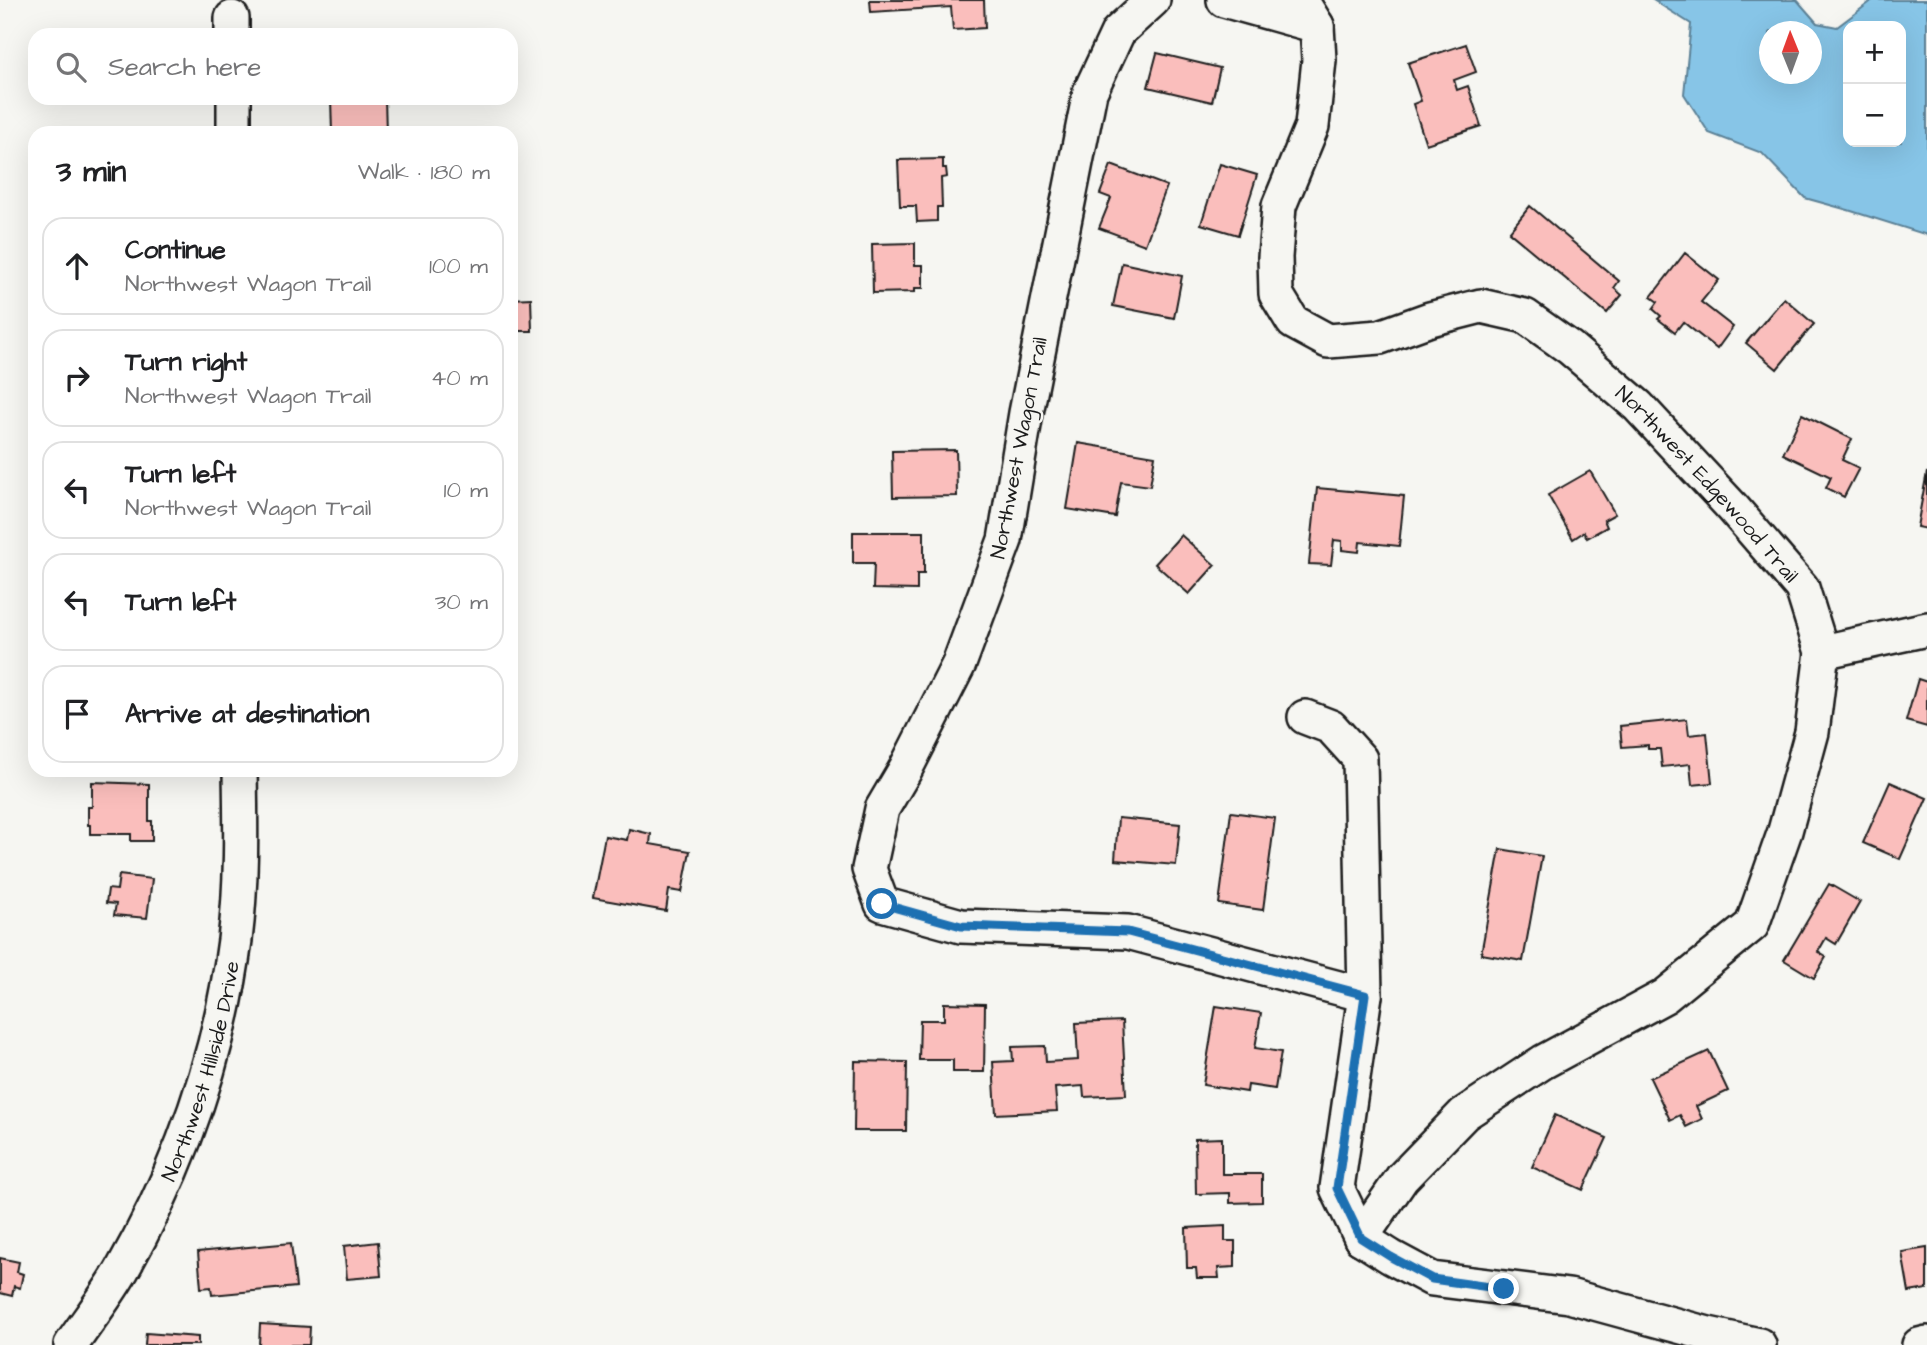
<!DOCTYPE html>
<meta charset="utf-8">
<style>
body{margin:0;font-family:"Architects Daughter",sans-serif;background:#f2f2f2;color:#202124}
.controls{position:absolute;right:21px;top:21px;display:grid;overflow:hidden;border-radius:14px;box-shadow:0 7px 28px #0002}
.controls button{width:63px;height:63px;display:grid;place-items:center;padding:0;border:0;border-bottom:2px solid #e0e0e0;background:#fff;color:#202124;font:35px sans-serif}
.compass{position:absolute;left:1759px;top:21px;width:63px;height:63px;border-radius:50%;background:#fff;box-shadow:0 7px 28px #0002;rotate:359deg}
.stop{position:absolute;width:21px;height:21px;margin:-16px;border:5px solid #1f6fb2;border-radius:50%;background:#fff}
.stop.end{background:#1f6fb2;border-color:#fff;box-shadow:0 2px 7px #0008}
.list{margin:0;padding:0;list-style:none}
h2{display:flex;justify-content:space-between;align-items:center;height:91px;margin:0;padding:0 28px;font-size:30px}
h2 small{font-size:23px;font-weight:400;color:#757577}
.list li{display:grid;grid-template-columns:46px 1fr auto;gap:21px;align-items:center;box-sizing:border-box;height:98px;margin:0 14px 14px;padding:0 14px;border:2px solid #e0e0e0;border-radius:21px}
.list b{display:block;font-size:26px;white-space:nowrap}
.list p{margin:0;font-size:23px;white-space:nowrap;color:#757577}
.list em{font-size:23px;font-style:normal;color:#757577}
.icon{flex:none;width:38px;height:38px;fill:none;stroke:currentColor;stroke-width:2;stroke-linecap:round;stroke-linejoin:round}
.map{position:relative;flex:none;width:1927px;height:1345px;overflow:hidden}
.search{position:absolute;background:#fff;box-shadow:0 7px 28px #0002;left:28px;top:28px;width:490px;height:77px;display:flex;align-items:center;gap:18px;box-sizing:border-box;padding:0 24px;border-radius:21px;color:#757577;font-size:26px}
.panel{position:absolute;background:#fff;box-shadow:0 7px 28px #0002;left:28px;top:126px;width:490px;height:651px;border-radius:21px}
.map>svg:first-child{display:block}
.water{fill:#87c5e7;stroke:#5c8196;stroke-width:2;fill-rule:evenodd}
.building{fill:#fabebc;stroke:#1c1c1c;stroke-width:2}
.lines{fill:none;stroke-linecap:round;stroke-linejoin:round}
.minor-casing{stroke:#1c1c1c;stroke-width:38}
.minor{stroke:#f6f6f2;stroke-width:33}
.route{stroke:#1f6fb2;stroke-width:9}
.labels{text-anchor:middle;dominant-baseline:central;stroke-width:5;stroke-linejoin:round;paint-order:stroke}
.street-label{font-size:21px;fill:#1c1c1c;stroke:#f6f6f2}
</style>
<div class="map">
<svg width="1927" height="1345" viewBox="0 0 1927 1345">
<rect width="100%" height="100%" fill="#f6f6f2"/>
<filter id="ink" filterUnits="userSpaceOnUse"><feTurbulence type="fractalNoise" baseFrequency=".0143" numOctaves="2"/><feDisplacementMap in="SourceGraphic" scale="14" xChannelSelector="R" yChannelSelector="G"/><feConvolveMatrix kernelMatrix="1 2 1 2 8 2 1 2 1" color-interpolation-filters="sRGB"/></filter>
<g filter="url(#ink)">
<path class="water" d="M 1653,0 L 1797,0 L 1817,23 L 1837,27 L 1873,0 L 1927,0 L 1927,235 L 1848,210 L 1805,198 L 1762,153 L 1709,133 L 1684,94 L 1691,24 ZM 1848,26 L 1901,26 L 1901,142 L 1848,142 ZM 1770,32 L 1812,32 L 1812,74 L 1770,74 Z"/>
<g class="building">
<polygon points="870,0 984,0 985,28 953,30 951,7 871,12"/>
<polygon points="1466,44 1476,72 1454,80 1457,90 1468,86 1481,126 1426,144 1413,104 1421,101 1408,63"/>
<polygon points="1157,53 1220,68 1212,102 1148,87"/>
<polygon points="331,98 385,98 386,133 332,133"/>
<polygon points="943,159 943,168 946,168 947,177 941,178 942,207 937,207 937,221 917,222 916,206 900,206 898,160"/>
<polygon points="1220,164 1257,175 1238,235 1201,224"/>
<polygon points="1111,165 1167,186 1145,245 1099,228 1111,198 1100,194"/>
<polygon points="1530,206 1619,281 1614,288 1622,295 1607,313 1509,232"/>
<polygon points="915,243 915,265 923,265 923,288 915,288 915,292 873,293 872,244"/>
<polygon points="1685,253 1719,280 1701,302 1733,327 1717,349 1683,322 1675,332 1658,319 1661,316 1653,309 1658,302 1651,297"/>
<polygon points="1122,263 1182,276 1174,318 1113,306"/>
<polygon points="531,298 532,331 514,331 515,346 511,346 511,299"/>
<polygon points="1784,298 1814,324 1777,369 1746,343"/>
<polygon points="1802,414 1852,439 1842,460 1859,468 1844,497 1826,488 1831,477 1783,454"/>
<polygon points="1078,443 1155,456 1150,486 1121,482 1115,517 1067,509"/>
<polygon points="956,450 957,496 893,497 892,451"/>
<polygon points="1590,471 1615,514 1604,520 1607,527 1587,538 1584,532 1573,539 1548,495"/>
<polygon points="1927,472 1927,529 1917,527"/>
<polygon points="1317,488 1404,496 1399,546 1360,542 1359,552 1342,550 1342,541 1334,540 1331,565 1309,564"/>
<polygon points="853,532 924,532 924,574 917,574 917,590 873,589 874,563 853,563"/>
<polygon points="1181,535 1215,565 1189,594 1155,564"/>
<polygon points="1918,679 1927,682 1927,727 1906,721"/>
<polygon points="1687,719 1689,735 1707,733 1712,783 1692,785 1690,764 1662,767 1660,749 1648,749 1648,745 1622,747 1620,726"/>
<polygon points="92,782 149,784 149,821 152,821 152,841 131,841 131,834 90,834 90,825 88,825 88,807 92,807"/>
<polygon points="1890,782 1927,798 1900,859 1863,843"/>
<polygon points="1231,812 1275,818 1263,910 1219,904"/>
<polygon points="1118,818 1180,824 1176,865 1115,860"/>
<polygon points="629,829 651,834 650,844 690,851 682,892 669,890 666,911 593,898 605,836 627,840"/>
<polygon points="1500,849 1542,856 1523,961 1481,954"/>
<polygon points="119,875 152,879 147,918 114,915 116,904 106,903 108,889 117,890"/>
<polygon points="1829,884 1860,902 1836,944 1826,938 1818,952 1826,957 1814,978 1784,960"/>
<polygon points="944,1003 985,1004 984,1072 953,1072 953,1060 919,1060 920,1020 944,1020"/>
<polygon points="1216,1006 1261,1013 1255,1048 1281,1052 1275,1089 1248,1085 1247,1092 1203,1085"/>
<polygon points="1122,1021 1126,1095 1084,1097 1083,1086 1055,1088 1057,1111 996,1114 993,1062 1013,1061 1012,1047 1045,1046 1046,1062 1078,1060 1076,1023"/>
<polygon points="1709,1051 1728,1091 1696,1106 1702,1119 1686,1127 1680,1115 1670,1120 1650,1078"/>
<polygon points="855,1061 907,1062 906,1131 854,1131"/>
<polygon points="1555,1115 1607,1138 1583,1190 1532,1167"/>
<polygon points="1222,1138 1222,1174 1262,1174 1262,1202 1230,1203 1230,1193 1196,1194 1195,1139"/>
<polygon points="1225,1226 1225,1241 1235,1241 1235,1267 1218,1268 1219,1278 1197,1278 1196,1268 1187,1268 1186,1228"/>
<polygon points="378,1242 381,1276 347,1279 344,1246"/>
<polygon points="291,1243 296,1287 212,1295 211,1287 201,1288 198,1252"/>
<polygon points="1927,1248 1927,1289 1909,1292 1902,1252"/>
<polygon points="0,1258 19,1262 17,1272 23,1274 20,1288 14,1286 12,1296 0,1293"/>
<polygon points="260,1324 310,1327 309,1345 259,1345"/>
<polygon points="146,1333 198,1337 198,1345 145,1345"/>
</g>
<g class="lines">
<defs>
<g id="minor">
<polyline points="1153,0 1118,32 1090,92 1026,413 1005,540 959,664 905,770 882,809 869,869 882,904 961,926 1128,932 1365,995 1337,1188 1361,1238"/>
<polyline points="1224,0 1317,26"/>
<path id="s1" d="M 1301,0 L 1317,26 L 1319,60 L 1312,126 L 1279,206 L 1275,257 L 1276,294 L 1293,322 L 1328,341 L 1380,337 L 1430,319 L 1481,306 L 1525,316 L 1570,348 L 1638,406 L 1733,508 L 1802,588 L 1822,652 L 1812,732 L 1785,831 L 1752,925 L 1665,996 L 1543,1062 L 1464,1114 L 1402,1178 L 1361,1238"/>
<polyline points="232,18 232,35"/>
<polyline points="234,98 234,133"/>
<polyline points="1822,652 1927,629"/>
<polyline points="1305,717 1331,727 1360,759 1365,995"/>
<polyline points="1361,1238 1391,1257 1432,1279 1569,1296 1708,1334 1759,1345"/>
<path id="s2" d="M 71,1345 C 88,1320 107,1296 122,1270 C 180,1168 220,1057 235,940 C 242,884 241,827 240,770"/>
<polyline points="1919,1345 1927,1343"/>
</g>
</defs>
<use href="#minor" class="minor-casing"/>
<use href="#minor" class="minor"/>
</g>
</g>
<g class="lines" filter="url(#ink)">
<polyline class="route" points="882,904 961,926 1128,932 1365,995 1337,1188 1361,1238 1391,1257 1432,1279 1504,1289"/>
</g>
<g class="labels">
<g class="street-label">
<text transform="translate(1019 448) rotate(-79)">Northwest Wagon Trail</text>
<text stroke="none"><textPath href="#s1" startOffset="830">Northwest Edgewood Trail</textPath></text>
<text stroke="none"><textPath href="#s2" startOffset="306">Northwest Hillside Drive</textPath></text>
</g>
</g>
</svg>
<div class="controls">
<button>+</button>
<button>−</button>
</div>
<svg class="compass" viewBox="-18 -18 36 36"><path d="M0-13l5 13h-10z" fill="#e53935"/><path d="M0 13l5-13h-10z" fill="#757577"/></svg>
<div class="stop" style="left:882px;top:904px"></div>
<div class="stop end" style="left:1504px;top:1289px"></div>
<div class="search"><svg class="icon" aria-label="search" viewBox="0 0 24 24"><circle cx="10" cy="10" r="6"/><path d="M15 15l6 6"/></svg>Search here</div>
<section class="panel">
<h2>3 min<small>Walk · 180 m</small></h2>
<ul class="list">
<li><svg class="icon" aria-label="ahead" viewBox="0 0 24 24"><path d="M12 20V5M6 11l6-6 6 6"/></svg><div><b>Continue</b><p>Northwest Wagon Trail</p></div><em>100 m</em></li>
<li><svg class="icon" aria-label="right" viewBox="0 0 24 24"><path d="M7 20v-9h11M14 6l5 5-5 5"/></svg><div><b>Turn right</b><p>Northwest Wagon Trail</p></div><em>40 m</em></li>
<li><svg class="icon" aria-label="left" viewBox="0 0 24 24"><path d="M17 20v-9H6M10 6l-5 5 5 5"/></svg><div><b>Turn left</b><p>Northwest Wagon Trail</p></div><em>10 m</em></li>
<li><svg class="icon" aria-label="left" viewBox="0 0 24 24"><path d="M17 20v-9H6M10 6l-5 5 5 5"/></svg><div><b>Turn left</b></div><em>30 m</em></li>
<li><svg class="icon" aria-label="arrive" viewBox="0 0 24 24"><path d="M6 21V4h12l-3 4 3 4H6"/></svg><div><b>Arrive at destination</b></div></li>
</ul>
</section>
</div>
